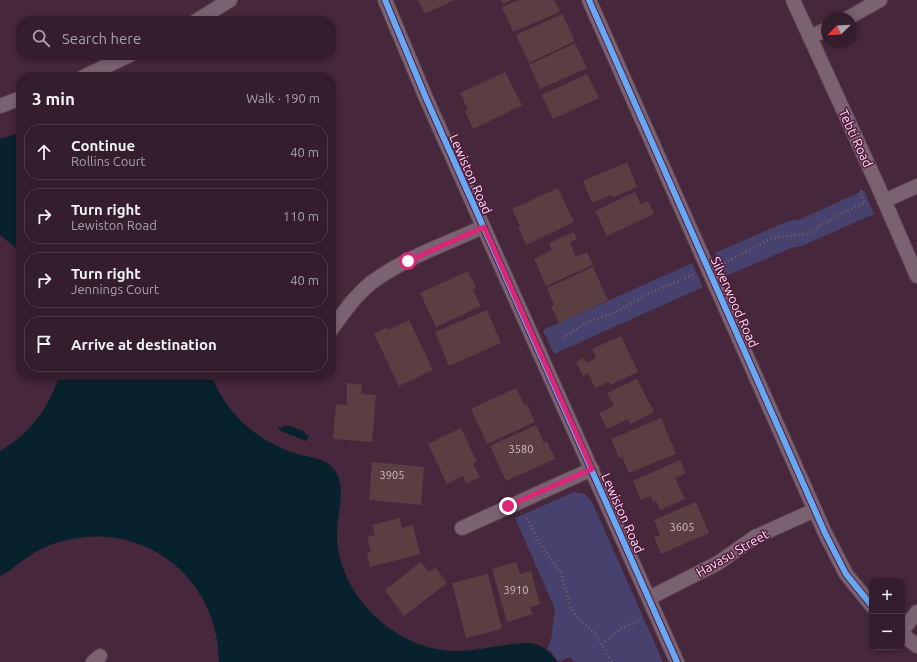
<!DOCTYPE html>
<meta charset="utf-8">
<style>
body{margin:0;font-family:Ubuntu,sans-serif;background:#3c2634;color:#f1f3f6}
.controls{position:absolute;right:12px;bottom:12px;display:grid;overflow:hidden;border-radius:8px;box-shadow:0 2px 6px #0003}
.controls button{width:36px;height:36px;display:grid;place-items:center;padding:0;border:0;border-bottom:1px solid #4e3b48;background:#341d2c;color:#f1f3f6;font:20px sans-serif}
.compass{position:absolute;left:821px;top:12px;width:36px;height:36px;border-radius:50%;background:#341d2c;box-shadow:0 2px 6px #0003;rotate:246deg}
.stop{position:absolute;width:12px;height:12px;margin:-9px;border:3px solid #db2777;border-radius:50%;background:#fff}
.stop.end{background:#db2777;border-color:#fff;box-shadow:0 1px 4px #0008}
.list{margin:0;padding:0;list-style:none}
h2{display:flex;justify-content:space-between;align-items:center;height:52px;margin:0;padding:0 16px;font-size:17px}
h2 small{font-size:13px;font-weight:400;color:#a9a2a9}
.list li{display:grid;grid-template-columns:26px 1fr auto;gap:12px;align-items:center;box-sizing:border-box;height:56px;margin:0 8px 8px;padding:0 8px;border:1px solid #4e3b48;border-radius:16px}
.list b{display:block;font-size:15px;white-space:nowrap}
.list p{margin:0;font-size:13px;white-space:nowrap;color:#a9a2a9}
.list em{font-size:13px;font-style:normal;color:#a9a2a9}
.icon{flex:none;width:22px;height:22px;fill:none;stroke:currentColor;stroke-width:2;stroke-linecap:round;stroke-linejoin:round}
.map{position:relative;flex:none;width:917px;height:662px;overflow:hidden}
.search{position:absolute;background:#341d2c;box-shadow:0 2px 6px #0003;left:16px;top:16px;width:320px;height:44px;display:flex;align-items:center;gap:10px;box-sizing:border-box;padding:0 14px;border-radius:16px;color:#a9a2a9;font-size:15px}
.panel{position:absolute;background:#341d2c;box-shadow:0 2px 6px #0003;left:16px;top:72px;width:320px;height:308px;border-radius:16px}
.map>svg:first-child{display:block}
.green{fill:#47416d}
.water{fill:#08222d}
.building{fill:#593f41}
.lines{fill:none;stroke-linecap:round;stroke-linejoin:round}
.minor-casing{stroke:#5b4353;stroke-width:16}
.path{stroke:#76616e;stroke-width:2.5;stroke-dasharray:1 3;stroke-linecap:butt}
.minor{stroke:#7b6271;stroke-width:14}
.cycleway-casing{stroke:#531a3f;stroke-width:8}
.cycleway{stroke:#66a8f1;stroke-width:6}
.route{stroke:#db2777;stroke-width:5}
.labels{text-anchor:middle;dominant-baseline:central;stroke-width:3;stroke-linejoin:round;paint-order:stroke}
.number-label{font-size:11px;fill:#d2bbc4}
.street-label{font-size:13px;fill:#fae4f0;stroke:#531a3f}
</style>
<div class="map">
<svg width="917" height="662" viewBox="0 0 917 662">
<rect width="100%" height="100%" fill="#46273b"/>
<g class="green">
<polygon points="864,190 874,214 802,246 791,248 726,276 715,253 788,221 799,220"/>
<polygon points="692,263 703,287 554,354 543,330"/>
<polygon points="574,492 585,494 592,502 663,662 574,662 570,657 558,662 551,651 547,650 551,640 555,609 515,518"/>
</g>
<g class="water">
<polygon points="21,132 21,252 0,235 0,139"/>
<path d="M 59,375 L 211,375 C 227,415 257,441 297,454 C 310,458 323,457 333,468 C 348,486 337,512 337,532 C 336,592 391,647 450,651 C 477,652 503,643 531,643 C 544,646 550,652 558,662 L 219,662 C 219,579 144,519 63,541 C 49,544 36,551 25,559 C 16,565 10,572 0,576 L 0,451 C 29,435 50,407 59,375 Z"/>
<polygon points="284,425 287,427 288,425 305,432 304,433 309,436 306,441 281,431 278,428 279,427 283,428"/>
</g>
<g class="building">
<polygon points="418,0 454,0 425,14"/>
<polygon points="501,0 511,0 503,4"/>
<polygon points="519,0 554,0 560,12 513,32 502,7"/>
<polygon points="562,14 575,41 529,63 516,35"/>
<polygon points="575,43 587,68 540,89 529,65"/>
<polygon points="505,72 522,105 473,129 465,111 468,110 460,93"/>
<polygon points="587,74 599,98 553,119 542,95"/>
<polygon points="627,162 637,187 612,198 611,195 592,203 583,181"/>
<polygon points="558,188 574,222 526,245 518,227 520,226 512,209"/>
<polygon points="635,192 641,205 648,201 654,214 607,236 595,211"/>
<polygon points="574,232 577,239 570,242 576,257 587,252 593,265 546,286 534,259 552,250 549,243"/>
<polygon points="593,267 608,300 559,323 551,306 554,305 547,288"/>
<polygon points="468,271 476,288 473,290 481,306 436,327 420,293"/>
<polygon points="487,310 501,343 449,366 435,332"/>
<polygon points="409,320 433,370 399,386 374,334 387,327 388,330"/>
<polygon points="621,336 638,372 610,385 609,382 595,388 588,373 583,376 576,362 584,358 587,363 596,358 592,349"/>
<polygon points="637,379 654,412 630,424 628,419 607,429 599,413 614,406 607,393"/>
<polygon points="347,383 362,385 361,394 376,395 372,442 333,439 336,404 347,405"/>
<polygon points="516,388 524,405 527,404 535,422 487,444 471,409"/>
<polygon points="661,418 676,454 629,473 622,457 619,458 611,439"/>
<polygon points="536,425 544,443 547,441 555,459 506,481 490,446"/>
<polygon points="461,428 477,462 473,464 480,477 466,484 463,476 447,484 428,444"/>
<polygon points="680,460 686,473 675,478 685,499 660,510 656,501 653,502 650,496 641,500 633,481"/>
<polygon points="372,462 424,467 421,505 369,500"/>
<polygon points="696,502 709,533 661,554 654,537 660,535 654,520"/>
<polygon points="400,518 402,528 413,525 420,554 370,567 367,553 371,552 367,537 375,535 372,525"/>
<polygon points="421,562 429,572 435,567 447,583 404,616 385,590"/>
<polygon points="516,562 520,574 531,571 540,604 530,607 533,614 507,622 492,569"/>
<polygon points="488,574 502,629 466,638 452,583"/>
</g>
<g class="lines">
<defs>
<g id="minor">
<polyline points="385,0 426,98 677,662"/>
<polyline points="589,0 825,533 846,574 872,606"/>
<polyline points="793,0 877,184 917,276"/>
<polyline points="848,18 880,0"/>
<polyline points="196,21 230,0"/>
<polyline points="810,37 827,29"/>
<polyline points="83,77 130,55"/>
<polyline points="0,106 21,98"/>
<polyline points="884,201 917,186"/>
<path d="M 331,330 C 343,313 355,296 371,283 C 404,258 446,244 483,227"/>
<polyline points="462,528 592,469"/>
<polyline points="649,598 718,563 755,537 815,510"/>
<polyline points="902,631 917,612"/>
<polyline points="902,634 917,646"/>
<polyline points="93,662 100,656"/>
</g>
</defs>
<use href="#minor" class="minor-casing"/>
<g class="path">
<polyline points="721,265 768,240 779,237 807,234 842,213 865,203 860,191 864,190"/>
<polyline points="563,338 586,323 618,311 648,294 695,274"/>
<polyline points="527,518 539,542 561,573 570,606 574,613 598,637 612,662"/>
<polyline points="602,644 621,629 642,619"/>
</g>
<use href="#minor" class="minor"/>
<defs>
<g id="cycleway">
<polyline points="385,0 426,98 677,662"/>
<polyline points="589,0 825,533 846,574 872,606"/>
</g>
</defs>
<use href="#cycleway" class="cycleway-casing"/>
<use href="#cycleway" class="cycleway"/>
</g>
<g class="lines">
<polyline class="route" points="408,261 484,227 592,469 508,506"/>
</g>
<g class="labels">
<g class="number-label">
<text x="521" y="449">3580</text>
<text x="392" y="475">3905</text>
<text x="682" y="527">3605</text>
<text x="516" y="590">3910</text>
</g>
<g class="street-label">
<text transform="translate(856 138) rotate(65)">Tebti Road</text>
<text transform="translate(471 174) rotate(66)">Lewiston Road</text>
<text transform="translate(735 302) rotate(66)">Silverwood Road</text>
<text transform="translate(623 513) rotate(66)">Lewiston Road</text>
<text transform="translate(732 553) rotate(-30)">Havasu Street</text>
</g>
</g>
</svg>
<div class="controls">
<button>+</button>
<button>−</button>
</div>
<svg class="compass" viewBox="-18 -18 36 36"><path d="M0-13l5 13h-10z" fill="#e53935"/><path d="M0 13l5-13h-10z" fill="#a9a2a9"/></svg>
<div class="stop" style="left:408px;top:261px"></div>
<div class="stop end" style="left:508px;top:506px"></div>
<div class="search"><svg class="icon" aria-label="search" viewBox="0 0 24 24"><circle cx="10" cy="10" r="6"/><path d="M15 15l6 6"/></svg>Search here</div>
<section class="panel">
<h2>3 min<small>Walk · 190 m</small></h2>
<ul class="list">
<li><svg class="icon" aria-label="ahead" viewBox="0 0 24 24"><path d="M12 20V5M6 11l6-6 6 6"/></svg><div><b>Continue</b><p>Rollins Court</p></div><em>40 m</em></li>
<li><svg class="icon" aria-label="right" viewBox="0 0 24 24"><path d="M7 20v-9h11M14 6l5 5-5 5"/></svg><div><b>Turn right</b><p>Lewiston Road</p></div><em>110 m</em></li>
<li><svg class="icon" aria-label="right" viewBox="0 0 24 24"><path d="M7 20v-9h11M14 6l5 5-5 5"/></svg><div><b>Turn right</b><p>Jennings Court</p></div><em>40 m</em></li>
<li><svg class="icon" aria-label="arrive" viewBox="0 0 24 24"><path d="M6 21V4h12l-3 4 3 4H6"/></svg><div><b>Arrive at destination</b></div></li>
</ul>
</section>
</div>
